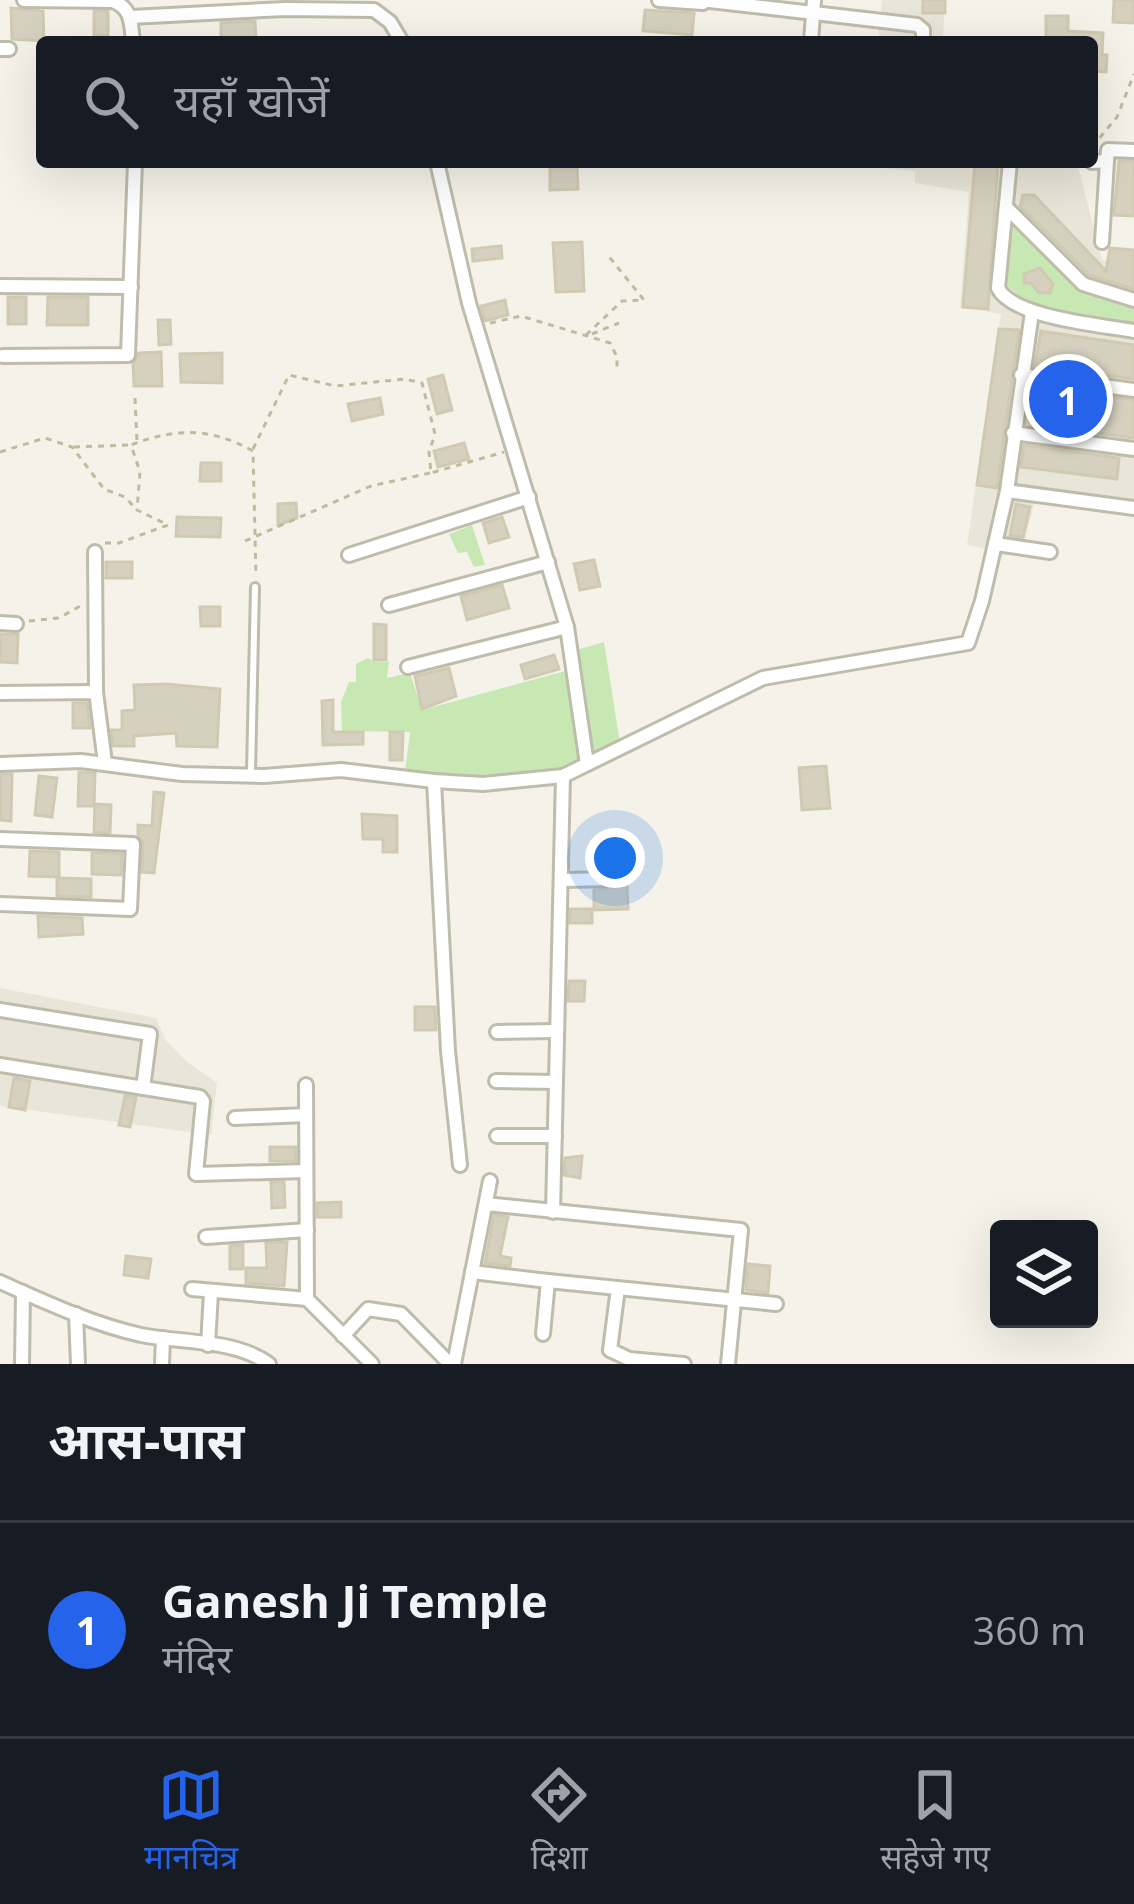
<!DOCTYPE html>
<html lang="hi">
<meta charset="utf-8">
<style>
body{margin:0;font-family:"Open Sans","Noto Sans Devanagari",sans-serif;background:#242831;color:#f1f3f6}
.controls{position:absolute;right:36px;bottom:36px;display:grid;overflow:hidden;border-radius:12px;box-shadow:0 12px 48px #0002}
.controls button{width:108px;height:108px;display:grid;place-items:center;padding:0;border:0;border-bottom:3px solid #363941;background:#171b24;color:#f1f3f6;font:60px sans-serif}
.you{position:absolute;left:615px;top:858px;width:42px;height:42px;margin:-30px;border:9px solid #fff;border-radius:50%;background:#1a73e8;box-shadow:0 0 0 18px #1a73e833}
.badge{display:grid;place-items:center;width:78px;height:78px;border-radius:50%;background:#2563eb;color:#fff;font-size:39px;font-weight:700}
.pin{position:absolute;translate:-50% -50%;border:6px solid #fff;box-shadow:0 3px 12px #0006}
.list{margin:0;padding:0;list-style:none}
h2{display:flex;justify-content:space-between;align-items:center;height:156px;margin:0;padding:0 48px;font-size:51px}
h2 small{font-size:39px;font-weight:400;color:#9ea1a6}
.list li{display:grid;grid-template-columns:78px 1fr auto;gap:36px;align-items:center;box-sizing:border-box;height:216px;padding:0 48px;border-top:3px solid #363941}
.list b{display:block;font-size:45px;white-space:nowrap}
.list p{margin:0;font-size:39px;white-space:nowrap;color:#9ea1a6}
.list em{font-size:39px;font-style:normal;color:#9ea1a6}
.icon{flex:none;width:66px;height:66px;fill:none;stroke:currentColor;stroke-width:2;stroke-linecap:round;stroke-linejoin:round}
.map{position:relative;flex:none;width:1134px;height:1364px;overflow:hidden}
.search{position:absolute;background:#171b24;box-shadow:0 12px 48px #0002;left:36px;right:36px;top:36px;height:132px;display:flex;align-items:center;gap:30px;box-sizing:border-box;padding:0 42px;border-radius:12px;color:#9ea1a6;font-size:45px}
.sheet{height:372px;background:#171b24}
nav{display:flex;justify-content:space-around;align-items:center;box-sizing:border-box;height:168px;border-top:3px solid #363941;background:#171b24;font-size:33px;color:#9ea1a6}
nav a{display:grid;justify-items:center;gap:6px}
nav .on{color:#2563eb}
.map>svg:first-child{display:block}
.residential{fill:#e8e6d8}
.green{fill:#c8e8b3}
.building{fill:#d6d1bf;stroke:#d1cab2;stroke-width:3}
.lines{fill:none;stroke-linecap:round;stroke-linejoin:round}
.service-casing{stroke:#c0bcac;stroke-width:12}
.minor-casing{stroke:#c0bcac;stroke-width:18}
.path{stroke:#c2ba9d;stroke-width:3;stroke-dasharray:6 6;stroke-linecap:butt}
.service{stroke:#fff;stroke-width:6}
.minor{stroke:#fff;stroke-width:12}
</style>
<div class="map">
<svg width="1134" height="1364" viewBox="0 0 1134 1364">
<rect width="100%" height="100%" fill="#f5f3e9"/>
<g class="residential">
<polygon points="882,0 945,0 943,37 999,42 878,42"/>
<polygon points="818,162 1077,162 1102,260 1134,270 1134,515 1035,500 1021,556 967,545 1001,314 960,307 969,192 915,183 915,171"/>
<polygon points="0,988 156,1018 165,1039 187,1062 217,1083 211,1135 0,1106"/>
</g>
<g class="green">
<polygon points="1012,224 1080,289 1134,306 1134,325 1036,309 1006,285"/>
<polygon points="1032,384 1060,388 1058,406 1070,409 1067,429 1027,423"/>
<polygon points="472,525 485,565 474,567 467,552 458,553 449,534"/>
<polygon points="604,642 620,743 590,756 573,651"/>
<path d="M 368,658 L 374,662 L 389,662 L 387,678 L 410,673 L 422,710 L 569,670 L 582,759 C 526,785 465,781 405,772 L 410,732 L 342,731 L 341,702 L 349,682 L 356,682 L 356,664 Z"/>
</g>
<g class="building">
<rect x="923" y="0" width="22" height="13"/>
<polygon points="1114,0 1134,0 1134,23 1113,22"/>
<polygon points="11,8 43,11 44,41 12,39"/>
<polygon points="645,10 694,13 692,35 643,31"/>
<rect x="94" y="11" width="14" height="24"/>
<polygon points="1046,16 1068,16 1068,31 1103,33 1102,55 1107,55 1106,72 1092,71 1092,42 1046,42"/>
<polygon points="255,21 256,42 221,42 221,23"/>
<polygon points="1119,161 1134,161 1134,216 1114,215"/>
<polygon points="975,162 998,162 988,309 963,307"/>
<polygon points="550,167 577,167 578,189 550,190"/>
<polygon points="1023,195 1034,195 1106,271 1110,248 1134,250 1134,289 1089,275 1020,206"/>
<polygon points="582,242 584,291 556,292 553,243"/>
<polygon points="501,246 502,258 473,261 472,249"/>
<polygon points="1040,268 1053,284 1050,293 1039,293 1031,283 1024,283 1024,274"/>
<rect x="8" y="297" width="18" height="27"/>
<polygon points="48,297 88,297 88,325 47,325"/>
<polygon points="505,300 508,315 485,321 481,306"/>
<polygon points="158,320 170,320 171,344 159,345"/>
<polygon points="999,329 1019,330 997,488 977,485"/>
<polygon points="1041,331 1134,345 1134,379 1035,366"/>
<polygon points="161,352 162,386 134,386 133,364 139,353"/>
<polygon points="222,353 222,383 181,382 180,354"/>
<polygon points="443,375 452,410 437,414 428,379"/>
<polygon points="1060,391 1134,400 1134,438 1073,430 1077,409 1058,406"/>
<polygon points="380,398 383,414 352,421 348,404"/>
<polygon points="464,443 469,459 438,467 434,451"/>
<polygon points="1024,445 1119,458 1117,479 1021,467"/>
<polygon points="201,463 221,463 221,481 200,481"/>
<polygon points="296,503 297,518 278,525 278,504"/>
<polygon points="1016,504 1030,507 1023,537 1010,536"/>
<polygon points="177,517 221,518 220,537 176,536"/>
<polygon points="502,517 509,537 489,543 483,523"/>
<polygon points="594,560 600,586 580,590 574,564"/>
<rect x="106" y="562" width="26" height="16"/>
<polygon points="502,585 509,608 467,620 461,596"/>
<polygon points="200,607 220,607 220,626 201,626"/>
<polygon points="374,624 386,625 386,660 374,660"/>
<polygon points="0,634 18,634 17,663 0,662"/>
<polygon points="554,655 559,669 525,679 521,665"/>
<polygon points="449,668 456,696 422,709 415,676"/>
<polygon points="167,684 220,689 217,747 177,746 176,733 134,736 134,746 113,746 111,730 122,730 122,711 135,710 134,685"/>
<polygon points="333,700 333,732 363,732 363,744 323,745 322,701"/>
<polygon points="73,703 87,703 90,728 73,728"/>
<polygon points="390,732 403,732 402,760 390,760"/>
<polygon points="826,766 830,808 802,810 799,768"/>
<polygon points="79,772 95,773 94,806 78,806"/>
<polygon points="0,774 12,774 11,821 0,820"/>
<polygon points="39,776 57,778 52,817 35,815"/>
<polygon points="154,792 164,793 154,873 142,872 143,843 138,835 138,825 152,826"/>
<polygon points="95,804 111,805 110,833 94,832"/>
<polygon points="362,814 397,816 397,852 383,852 383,839 363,839"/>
<polygon points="30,851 59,852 59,877 29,876"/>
<polygon points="92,853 122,854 121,875 92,874"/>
<polygon points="57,878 91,879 91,897 57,896"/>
<polygon points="627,886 628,909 594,910 594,890"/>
<rect x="570" y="909" width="22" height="14"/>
<polygon points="38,916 82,918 83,934 39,937"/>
<polygon points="569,981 585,981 584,1001 568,1001"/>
<polygon points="415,1007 435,1007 436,1030 415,1030"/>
<polygon points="14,1078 30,1081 25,1110 9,1107"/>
<polygon points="125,1096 136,1097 130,1127 119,1125"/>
<rect x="270" y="1147" width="26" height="14"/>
<polygon points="582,1156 580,1178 564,1175 565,1158"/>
<polygon points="271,1182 284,1182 285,1207 272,1208"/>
<polygon points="341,1202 341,1217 317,1217 317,1203"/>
<polygon points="494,1215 508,1217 500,1256 511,1258 510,1266 485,1263"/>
<polygon points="287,1242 284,1286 246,1283 246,1268 267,1268 266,1243"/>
<polygon points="243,1245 243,1269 230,1269 230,1246"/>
<polygon points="126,1256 151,1259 148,1278 124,1275"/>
<polygon points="748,1264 770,1266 768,1293 746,1290"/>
</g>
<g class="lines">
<defs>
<polyline id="service" points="251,772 255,587"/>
<g id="minor">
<path d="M 24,0 L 113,1 C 132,8 131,24 133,42"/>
<polyline points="659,0 703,3"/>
<polyline points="701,0 917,25 923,30 923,42"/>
<polyline points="131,17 285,9 374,10 390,22 402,42"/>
<polyline points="811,42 814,0"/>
<polyline points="0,49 9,49"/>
<path d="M 1010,162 L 998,288 C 1013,318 1102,325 1134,331"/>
<polyline points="1092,162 1107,161 1108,150 1134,151"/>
<polyline points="1006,207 1083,284 1134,300"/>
<polyline points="1102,242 1107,161"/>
<polyline points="0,286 131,287"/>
<polyline points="3,356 128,355 135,162"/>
<polyline points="1021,375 1134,390"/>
<polyline points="1013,433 1134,449"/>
<polyline points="1007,491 1134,508"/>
<polyline points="996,544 1050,552"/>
<polyline points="95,552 96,692"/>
<polyline points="349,555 529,497"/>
<polyline points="389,605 548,562"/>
<polyline points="0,623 16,624"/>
<polyline points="567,627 587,764"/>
<polyline points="408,667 567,627 469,303 437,162"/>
<polyline points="0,693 96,692 105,763"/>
<polyline points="0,764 81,761 182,774 264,776 341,770 434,781"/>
<polyline points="0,839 133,844 130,909 0,904"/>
<polyline points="561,880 619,879"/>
<polyline points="0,1010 150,1034 143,1088"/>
<polyline points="497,1032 557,1031"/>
<polyline points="0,1065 200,1097 203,1101 196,1174 306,1171"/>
<polyline points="496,1081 556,1082"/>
<polyline points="306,1085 307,1299"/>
<polyline points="235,1118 306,1115"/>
<polyline points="497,1136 555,1136"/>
<polyline points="460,1165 448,1051 434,781 483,784 563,776 763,678 968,643 982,601 1007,491 1032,312"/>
<polyline points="486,1204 741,1230 728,1364"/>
<polyline points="553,1212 563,776"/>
<polyline points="206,1237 307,1230"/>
<polyline points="472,1272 548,1281 543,1334"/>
<polyline points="548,1281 776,1304"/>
<path d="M 0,1282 C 45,1302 92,1324 141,1335 C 181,1343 235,1339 269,1364"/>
<polyline points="618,1288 610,1350 629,1359 684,1364"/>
<polyline points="192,1289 307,1299 372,1364"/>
<polyline points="76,1314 78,1364"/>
<polyline points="343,1336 368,1309 401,1314 450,1364"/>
<polyline points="208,1345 211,1292"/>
<polyline points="22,1364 23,1292"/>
<polyline points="162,1364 163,1338"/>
<polyline points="454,1364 490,1181"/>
</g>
</defs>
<use href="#service" class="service-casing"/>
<use href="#minor" class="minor-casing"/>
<g class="path">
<polyline points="1092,147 1117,117 1134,74"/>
<polyline points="490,323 521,316 610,343 617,357 617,369"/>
<polyline points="592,334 619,323"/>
<polyline points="586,335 622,301 644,300 606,253"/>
<polyline points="135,398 137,441"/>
<polyline points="1046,425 1050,392"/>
<polyline points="74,447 130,445"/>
<polyline points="253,449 289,375 335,386 405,379 422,383 435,434 429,452 431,473 504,452"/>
<polyline points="0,452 45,438 72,447 104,489 125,497 136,509"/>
<polyline points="245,541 371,486 430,473"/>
<path d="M 105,543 L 119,543 L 168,525 L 137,510 L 140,472 L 131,445 C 175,428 210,427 253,451 L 256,577"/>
<polyline points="29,621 59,618 82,605"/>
</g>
<use href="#service" class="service"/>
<use href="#minor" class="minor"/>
</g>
</svg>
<div class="controls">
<button><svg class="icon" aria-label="layers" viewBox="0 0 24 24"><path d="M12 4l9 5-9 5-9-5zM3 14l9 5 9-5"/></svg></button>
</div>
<div class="you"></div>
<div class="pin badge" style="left:1068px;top:399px">1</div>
<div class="search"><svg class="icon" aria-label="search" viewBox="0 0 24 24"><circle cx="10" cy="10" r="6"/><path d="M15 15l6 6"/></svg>यहाँ खोजें</div>
</div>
<section class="sheet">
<h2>आस-पास<small></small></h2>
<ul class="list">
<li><span class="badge">1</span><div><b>Ganesh Ji Temple</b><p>मंदिर</p></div><em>360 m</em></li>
</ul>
</section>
<nav>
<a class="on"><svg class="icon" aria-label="map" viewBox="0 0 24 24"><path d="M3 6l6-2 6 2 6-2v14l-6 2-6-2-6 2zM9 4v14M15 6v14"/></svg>मानचित्र</a>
<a><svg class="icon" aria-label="directions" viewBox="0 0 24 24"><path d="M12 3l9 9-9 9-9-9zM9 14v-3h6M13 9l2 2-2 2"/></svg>दिशा</a>
<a><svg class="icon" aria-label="saved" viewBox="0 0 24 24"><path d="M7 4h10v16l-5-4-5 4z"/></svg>सहेजे गए</a>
</nav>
